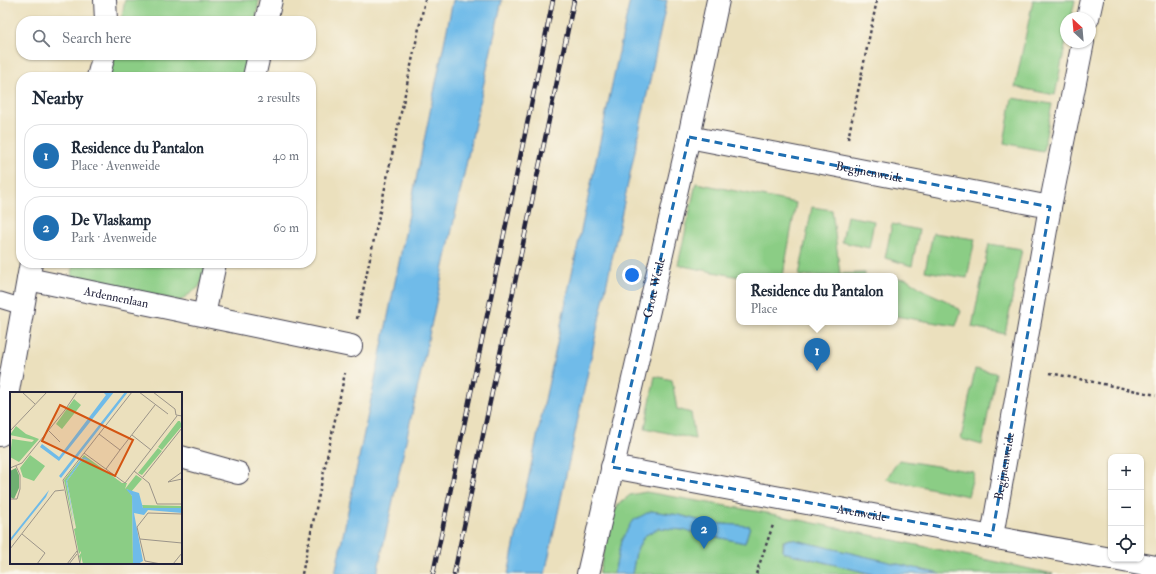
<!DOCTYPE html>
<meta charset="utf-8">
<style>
body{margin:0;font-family:"IM FELL Double Pica",serif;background:#f2f2f3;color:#1f2937}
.controls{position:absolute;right:12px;bottom:12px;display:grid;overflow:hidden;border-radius:8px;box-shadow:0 1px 3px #0004}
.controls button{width:36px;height:36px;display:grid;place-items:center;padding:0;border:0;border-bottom:1px solid #e0e1e3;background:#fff;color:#1f2937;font:20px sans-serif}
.compass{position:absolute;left:1060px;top:12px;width:36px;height:36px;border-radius:50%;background:#fff;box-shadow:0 1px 3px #0004;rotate:334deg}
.you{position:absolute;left:632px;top:275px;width:14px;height:14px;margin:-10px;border:3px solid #fff;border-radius:50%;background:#1a73e8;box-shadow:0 0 0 6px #1a73e833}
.badge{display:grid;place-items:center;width:26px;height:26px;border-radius:50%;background:#1f6fb2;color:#fff;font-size:13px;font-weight:700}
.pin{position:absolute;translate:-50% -33px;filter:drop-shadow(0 1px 2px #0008)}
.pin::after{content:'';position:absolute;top:21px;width:14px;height:12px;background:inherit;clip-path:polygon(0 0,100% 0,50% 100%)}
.popup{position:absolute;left:736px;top:273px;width:162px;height:52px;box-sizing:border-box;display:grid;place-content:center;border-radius:8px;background:#fff;filter:drop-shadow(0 1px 3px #0005);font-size:13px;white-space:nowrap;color:#747a83}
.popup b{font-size:15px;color:#1f2937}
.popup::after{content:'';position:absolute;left:50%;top:100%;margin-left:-8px;border:8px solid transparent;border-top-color:#fff}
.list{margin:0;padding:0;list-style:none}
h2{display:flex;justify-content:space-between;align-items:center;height:52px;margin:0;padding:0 16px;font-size:17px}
h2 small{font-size:13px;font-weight:400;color:#747a83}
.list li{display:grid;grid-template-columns:26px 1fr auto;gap:12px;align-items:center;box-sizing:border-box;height:64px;margin:0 8px 8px;padding:0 8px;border:1px solid #e0e1e3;border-radius:16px}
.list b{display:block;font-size:15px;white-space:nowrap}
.list p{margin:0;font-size:13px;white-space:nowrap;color:#747a83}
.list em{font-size:13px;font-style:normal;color:#747a83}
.icon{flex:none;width:22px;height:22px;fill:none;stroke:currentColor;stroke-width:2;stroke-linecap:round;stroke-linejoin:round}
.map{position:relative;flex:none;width:1156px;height:574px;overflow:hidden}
.search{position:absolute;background:#fff;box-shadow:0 1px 3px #0004;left:16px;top:16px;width:300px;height:44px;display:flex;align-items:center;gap:10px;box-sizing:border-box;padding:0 14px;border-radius:16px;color:#747a83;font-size:15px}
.panel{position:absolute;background:#fff;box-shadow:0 1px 3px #0004;left:16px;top:72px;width:300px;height:196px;border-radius:16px}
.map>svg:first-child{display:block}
.green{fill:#8bcd85;stroke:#567860}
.water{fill:#6fbbe9;stroke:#486e92}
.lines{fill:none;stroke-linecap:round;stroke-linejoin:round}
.lane-casing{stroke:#403e4e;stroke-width:17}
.street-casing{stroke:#403e4e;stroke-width:24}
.path{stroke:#403e4e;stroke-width:2.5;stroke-dasharray:3 3;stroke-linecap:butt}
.lane{stroke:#fff;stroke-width:15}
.street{stroke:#fff;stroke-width:22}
.rail-casing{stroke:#22223b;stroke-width:4.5}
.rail{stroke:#fbf7ec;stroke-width:3;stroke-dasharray:9;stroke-linecap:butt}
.marked{fill:none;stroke:#1f6fb2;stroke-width:3;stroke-dasharray:8 5;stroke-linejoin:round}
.labels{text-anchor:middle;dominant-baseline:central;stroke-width:3.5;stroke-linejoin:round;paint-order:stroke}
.street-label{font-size:12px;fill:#22223b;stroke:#fbf7ec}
.inset-road{fill:none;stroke:#9b9489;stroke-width:1}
.view{fill:#d45411;fill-opacity:0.15;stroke:#d45411;stroke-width:2}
.inset-edge{fill:none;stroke:#22223b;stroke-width:2}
</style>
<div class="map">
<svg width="1156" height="574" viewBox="0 0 1156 574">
<rect width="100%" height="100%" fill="#fbf7ec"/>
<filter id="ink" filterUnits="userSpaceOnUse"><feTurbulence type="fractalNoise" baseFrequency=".025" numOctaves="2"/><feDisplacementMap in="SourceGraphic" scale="8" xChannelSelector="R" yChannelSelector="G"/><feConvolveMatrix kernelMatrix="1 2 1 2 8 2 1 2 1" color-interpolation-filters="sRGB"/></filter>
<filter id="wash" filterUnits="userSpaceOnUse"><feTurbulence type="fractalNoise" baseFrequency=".012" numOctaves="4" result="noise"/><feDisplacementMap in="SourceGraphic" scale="16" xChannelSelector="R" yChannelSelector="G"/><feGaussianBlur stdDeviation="0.9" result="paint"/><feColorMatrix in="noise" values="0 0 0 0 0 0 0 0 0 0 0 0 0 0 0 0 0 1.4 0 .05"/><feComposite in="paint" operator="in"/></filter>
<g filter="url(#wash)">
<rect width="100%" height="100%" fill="#ebe0bd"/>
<g class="green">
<polygon points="125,0 259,0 256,21 121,21"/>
<polygon points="1033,0 1075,0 1071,18 1066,18 1066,41 1055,95 1015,87"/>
<polygon points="114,55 251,55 248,77 109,77"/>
<polygon points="1012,98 1052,104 1043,151 1004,143"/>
<polygon points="696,183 796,203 783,276 739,277 678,265"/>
<polygon points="812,207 832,210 840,274 865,273 865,276 799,276"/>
<polygon points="847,216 874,221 869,248 842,242"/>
<polygon points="892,224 919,230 912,266 885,258"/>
<polygon points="933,233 975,239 967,278 925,271"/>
<polygon points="989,244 1022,249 1005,334 972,327"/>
<polygon points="74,263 210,263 199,287 180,301 71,277"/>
<polygon points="895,278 907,279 925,291 949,302 961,311 956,326 895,316"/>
<polygon points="975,369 996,373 982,445 961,439"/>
<polygon points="655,376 672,380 677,409 691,413 695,439 645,428"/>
<polygon points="899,460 974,472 968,496 886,479"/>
<polygon points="646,492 767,513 1053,574 940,574 791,539 783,541 783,552 872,574 632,574 636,551 644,536 659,527 683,530 745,543 750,526 709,523 679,515 651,511 632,522 621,541 614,574 599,574 612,517 618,505 630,495"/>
</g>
<g class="water">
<polygon points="453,0 502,0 377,574 335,574"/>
<polygon points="630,0 667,0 545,574 508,574"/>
<polygon points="651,511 679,515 709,523 750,526 745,543 683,530 659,528 644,536 636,552 632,574 614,574 621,541 632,521"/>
<polygon points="791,539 940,574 872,574 783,552 784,541"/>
</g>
</g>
<g filter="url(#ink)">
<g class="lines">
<defs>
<polyline id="lane" points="0,300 23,307"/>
<g id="street">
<polyline points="105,0 106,21"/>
<polyline points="1088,18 1092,0"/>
<polyline points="266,21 271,0"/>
<polyline points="98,77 104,55"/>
<polyline points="254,77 259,55"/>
<path id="s1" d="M 689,137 L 1050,207 L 1083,42"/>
<path id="s2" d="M 28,279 L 351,346"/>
<polyline points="204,315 215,263"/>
<polyline points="0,435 31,263"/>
<polyline points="181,457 238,473"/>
<path id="s3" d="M 612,467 L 1111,559"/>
<path id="s4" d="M 992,536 L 1050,207"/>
<polyline points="1113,559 1156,567"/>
<path id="s5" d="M 588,574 L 689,137 L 718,0"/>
</g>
</defs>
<use href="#lane" class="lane-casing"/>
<use href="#street" class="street-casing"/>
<g class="path">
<polyline points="848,139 877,0"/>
<polyline points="357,319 425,0"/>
<polyline points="1050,373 1156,395"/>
<polyline points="302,574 345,373"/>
<polyline points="756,574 773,525"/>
</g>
<use href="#lane" class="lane"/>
<use href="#street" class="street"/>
<defs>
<g id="rail">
<polyline points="433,574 553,0"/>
<polyline points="454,574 574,0"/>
</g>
</defs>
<use href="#rail" class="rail-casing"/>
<use href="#rail" class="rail"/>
</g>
</g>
<path class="marked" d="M 689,137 L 1050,207 L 992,536 L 612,467 Z"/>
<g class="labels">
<g class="street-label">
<text stroke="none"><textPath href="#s1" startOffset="184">Begijnenweide</textPath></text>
<text stroke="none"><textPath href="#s5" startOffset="294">Grote Weide</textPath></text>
<text stroke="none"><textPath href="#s2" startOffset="90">Ardennenlaan</textPath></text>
<text stroke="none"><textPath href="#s4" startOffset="71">Begijnenweide</textPath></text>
<text stroke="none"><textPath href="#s3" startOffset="254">Avenweide</textPath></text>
</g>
</g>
<g transform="translate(10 392)">
<rect width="172" height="172" fill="#ebe0bd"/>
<path d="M 64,7 L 71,13 L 52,37 L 46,32 ZM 168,29 L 170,29 L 172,34 L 152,58 L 148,55 ZM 6,34 L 16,42 L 29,47 L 9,70 L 0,65 L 2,47 L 22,50 L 24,48 L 0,43 ZM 148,56 L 152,59 L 132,83 L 128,81 ZM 20,63 L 35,74 L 24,89 L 13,85 L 10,76 ZM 74,63 L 112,91 L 117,91 L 115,97 L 126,83 L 132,87 L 121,100 L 117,97 L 122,104 L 123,172 L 73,172 L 71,164 L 71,172 L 69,164 L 71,161 L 71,159 L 69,162 L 64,137 L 66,136 L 57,89 L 73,67 L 81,69 L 72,66 L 56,89 L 64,136 L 54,88 ZM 132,113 L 172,114 L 172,116 L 133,116 Z" fill="#8bcd85"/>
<path d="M 6,76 L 9,83 L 9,96 L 4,107 L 0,105 L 0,79 Z" fill="#70b072"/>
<path d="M 93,0 L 104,0 L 49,69 L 30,55 L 32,52 L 49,65 L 96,3 ZM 115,0 L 118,0 L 51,86 L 49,84 ZM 75,65 L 81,69 L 73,67 L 57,89 L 65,135 L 56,89 L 71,67 ZM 116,97 L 129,101 L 133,116 L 172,116 L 172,121 L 138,118 L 134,123 L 124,121 L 133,169 L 128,172 L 123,172 L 122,104 ZM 39,98 L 36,105 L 0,150 L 0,147 Z" fill="#6fbbe9"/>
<path class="inset-road" d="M 12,0 L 25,12M 129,0 L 158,22M 143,0 L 165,17M 165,17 L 166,23 L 172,24M 38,38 L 50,50M 0,39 L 37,0M 89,42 L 110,58 L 145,13M 122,43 L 141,58M 74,61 L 115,91 L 167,24M 0,76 L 12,71 L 55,18 L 67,0M 96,77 L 110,58M 124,79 L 139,91 L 147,112 L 172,112M 172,80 L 158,90 L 172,87M 133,85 L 172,36M 0,107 L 7,107 L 10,97 L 10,83 L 6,74M 12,142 L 35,161 L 27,172M 130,147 L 172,151M 0,157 L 45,99 L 54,98M 57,172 L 67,159M 59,172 L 67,162M 70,172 L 53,88 L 122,0M 151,172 L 135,169 L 127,135 L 138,121 L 172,122M 163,172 L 172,161"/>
<path class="view" d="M 50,13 L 123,48 L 105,84 L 32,49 Z"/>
<rect width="172" height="172" class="inset-edge"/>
</g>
</svg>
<div class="controls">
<button>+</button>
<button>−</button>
<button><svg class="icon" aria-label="locate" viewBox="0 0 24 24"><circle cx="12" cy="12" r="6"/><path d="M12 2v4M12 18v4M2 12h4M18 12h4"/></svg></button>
</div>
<svg class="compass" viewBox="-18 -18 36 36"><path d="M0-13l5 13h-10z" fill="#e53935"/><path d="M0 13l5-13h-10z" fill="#747a83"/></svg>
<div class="you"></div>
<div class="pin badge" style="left:817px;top:371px">1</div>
<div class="popup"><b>Residence du Pantalon</b>Place</div>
<div class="pin badge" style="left:704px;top:549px">2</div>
<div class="search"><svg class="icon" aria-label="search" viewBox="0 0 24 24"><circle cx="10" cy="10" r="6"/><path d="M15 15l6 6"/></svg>Search here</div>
<section class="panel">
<h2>Nearby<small>2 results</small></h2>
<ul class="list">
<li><span class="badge">1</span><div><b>Residence du Pantalon</b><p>Place · Avenweide</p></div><em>40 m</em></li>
<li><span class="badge">2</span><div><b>De Vlaskamp</b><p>Park · Avenweide</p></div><em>60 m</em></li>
</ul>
</section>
</div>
